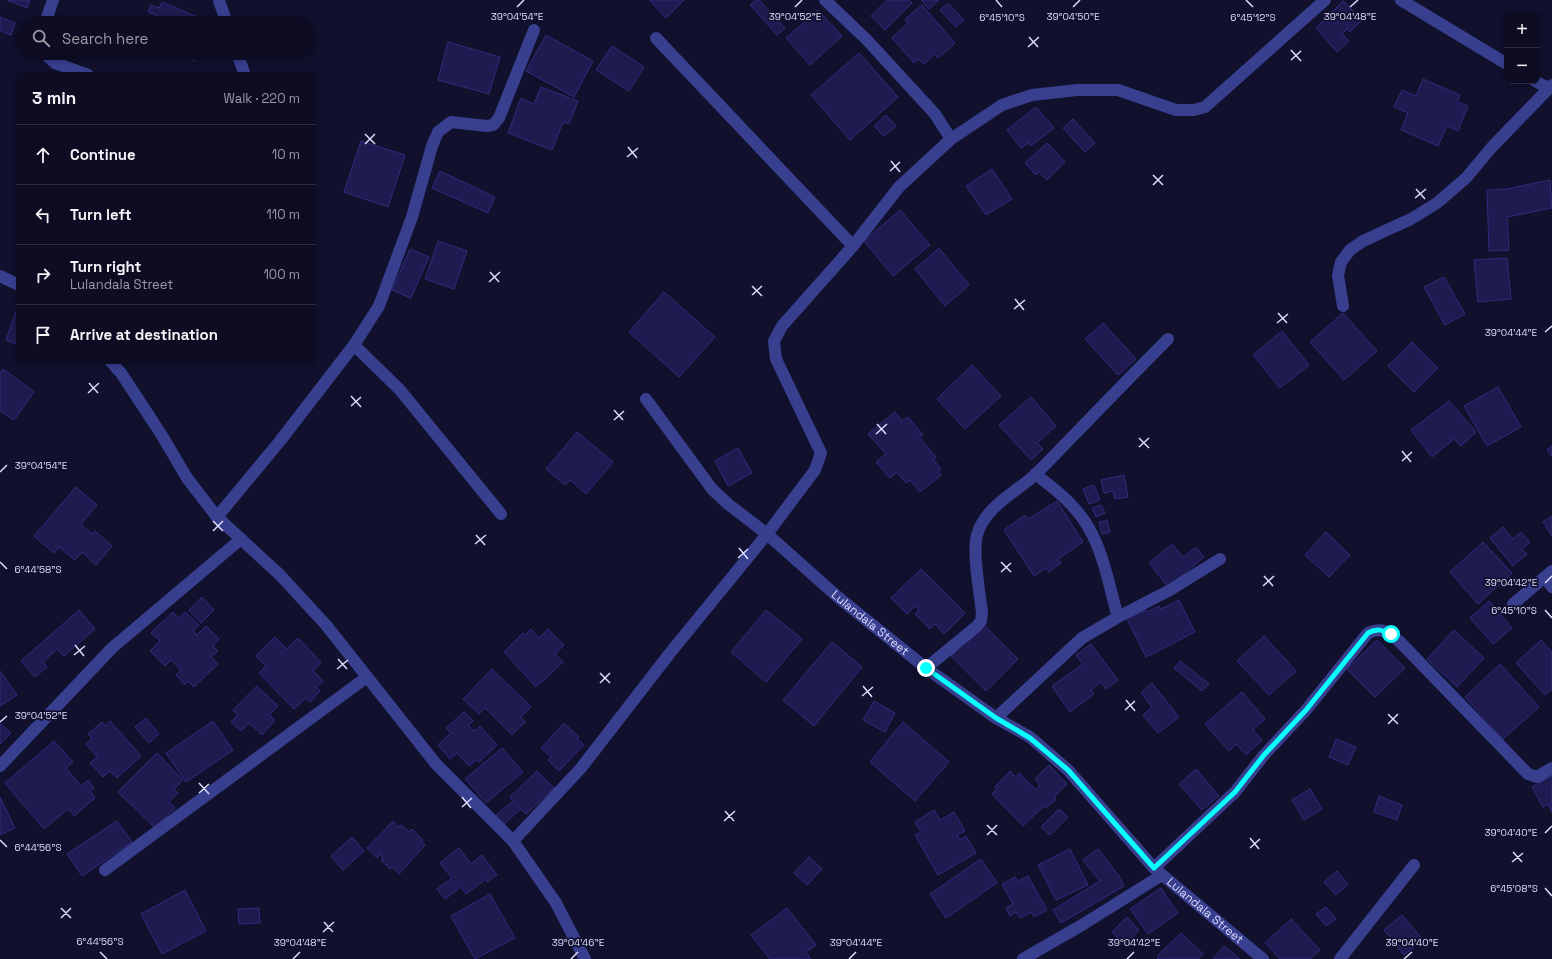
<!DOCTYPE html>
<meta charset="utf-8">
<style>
body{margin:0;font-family:"Space Grotesk",sans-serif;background:#1b1a2f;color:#f1f3f6}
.controls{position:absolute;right:12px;top:12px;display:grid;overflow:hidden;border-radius:8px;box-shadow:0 2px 6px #0003}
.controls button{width:36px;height:36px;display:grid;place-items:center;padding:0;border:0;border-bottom:1px solid #2d2c40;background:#0d0c22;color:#f1f3f6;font:20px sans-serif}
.stop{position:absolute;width:12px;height:12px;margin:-9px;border:3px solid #08fffb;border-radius:50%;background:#fff}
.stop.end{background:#08fffb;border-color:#fff;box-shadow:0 1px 4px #0008}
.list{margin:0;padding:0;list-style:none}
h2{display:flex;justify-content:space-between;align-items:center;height:52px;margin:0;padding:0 16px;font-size:17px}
h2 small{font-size:13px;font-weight:400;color:#9a9ba5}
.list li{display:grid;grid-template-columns:26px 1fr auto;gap:12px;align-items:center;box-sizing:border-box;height:60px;padding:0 16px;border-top:1px solid #2d2c40}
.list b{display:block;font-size:15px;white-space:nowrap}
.list p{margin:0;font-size:13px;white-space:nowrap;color:#9a9ba5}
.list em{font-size:13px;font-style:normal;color:#9a9ba5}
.icon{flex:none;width:22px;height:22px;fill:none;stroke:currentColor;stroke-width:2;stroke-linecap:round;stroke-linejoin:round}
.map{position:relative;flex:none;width:1552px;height:959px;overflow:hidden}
.search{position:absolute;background:#0d0c22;box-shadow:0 2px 6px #0003;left:16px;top:16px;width:300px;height:44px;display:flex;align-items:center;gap:10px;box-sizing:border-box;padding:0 14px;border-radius:22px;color:#9a9ba5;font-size:15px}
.panel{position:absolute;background:#0d0c22;box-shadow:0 2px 6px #0003;left:16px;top:72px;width:300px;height:292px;border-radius:8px}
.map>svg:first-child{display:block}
.building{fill:#1f1a4f;stroke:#312b7d}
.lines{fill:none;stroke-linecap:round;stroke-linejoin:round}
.street{stroke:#383f8f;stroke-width:12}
.route{stroke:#08fffb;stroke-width:5}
.ticks{fill:none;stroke:#dcdcff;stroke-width:1.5}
.labels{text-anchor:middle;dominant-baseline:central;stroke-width:3.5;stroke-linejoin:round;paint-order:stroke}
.street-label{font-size:12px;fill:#dcdcff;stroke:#11102d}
.ticks-label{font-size:10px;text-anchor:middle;fill:#dcdcff;stroke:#11102d;stroke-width:3.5;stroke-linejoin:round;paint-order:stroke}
</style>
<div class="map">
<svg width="1552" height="959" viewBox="0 0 1552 959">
<rect width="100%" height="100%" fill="#11102d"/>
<g class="building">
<polygon points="7,0 30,0 27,8"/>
<polygon points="649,0 684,0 666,18"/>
<polygon points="756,0 759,0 785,28 777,35 750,5"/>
<polygon points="887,0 909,0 912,3 885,30 871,16"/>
<polygon points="921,0 939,0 929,9"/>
<polygon points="1343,1 1362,20 1350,32 1347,29 1342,34 1349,41 1337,52 1316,28"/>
<polygon points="162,2 202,19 200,23 154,23 156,15 148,12 151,5 159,8"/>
<polygon points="948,3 964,20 956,27 940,10"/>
<polygon points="922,5 955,43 938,58 935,54 924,64 919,59 914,63 892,38 908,23 905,19"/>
<polygon points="818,10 842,36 810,65 786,38"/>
<polygon points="0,17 15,23 11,35 0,31"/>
<polygon points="546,35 593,61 574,97 526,71"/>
<polygon points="448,42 500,57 489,94 438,80"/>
<polygon points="612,46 644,67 629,91 596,70"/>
<polygon points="179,53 199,53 195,61"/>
<polygon points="859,53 898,97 850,140 811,95"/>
<polygon points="1423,79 1460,95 1457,102 1468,106 1458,131 1447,126 1438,146 1401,130 1408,113 1394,107 1402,90 1416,96"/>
<polygon points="541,87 578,101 569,124 563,122 552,150 508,133 521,98 534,104"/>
<polygon points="1036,107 1054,128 1031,146 1028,143 1021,148 1007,130"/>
<polygon points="886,115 896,126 884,136 874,126"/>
<polygon points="1073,119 1095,143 1085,152 1063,128"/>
<polygon points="361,141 405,155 388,207 344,192"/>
<polygon points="1047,143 1065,162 1047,180 1039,172 1036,175 1025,163"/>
<polygon points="992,169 1012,199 986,215 966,186"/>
<polygon points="440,171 495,197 488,213 432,188"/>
<polygon points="1550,180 1552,208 1507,217 1509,250 1489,251 1487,190 1506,189"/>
<polygon points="900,210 930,245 893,276 864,241"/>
<polygon points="438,241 467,251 454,289 425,279"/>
<polygon points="939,248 969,285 945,306 915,269"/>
<polygon points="410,249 429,257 411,298 392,290"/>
<polygon points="1507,258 1511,299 1478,302 1474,260"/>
<polygon points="1444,277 1465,314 1445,325 1424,287"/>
<polygon points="664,292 715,337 679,377 629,332"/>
<polygon points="16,311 19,312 19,339 17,344 6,340"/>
<polygon points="1343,313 1377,351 1344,380 1310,342"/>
<polygon points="1103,323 1136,359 1118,375 1085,339"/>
<polygon points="1282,331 1309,365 1280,388 1253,355"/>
<polygon points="1412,342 1438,368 1414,392 1388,366"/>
<polygon points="972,365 1001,396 965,429 937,399"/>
<polygon points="3,369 34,392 14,420 0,411 0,373"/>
<polygon points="1498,387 1521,427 1487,446 1464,406"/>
<polygon points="1031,397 1056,426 1037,443 1043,449 1031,460 999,425"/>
<polygon points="1449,401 1476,432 1461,446 1454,439 1432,457 1411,430"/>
<polygon points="895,412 902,421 908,417 923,435 919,437 936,457 933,459 941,469 938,471 941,475 920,492 910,480 906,483 897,472 890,478 876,462 886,454 868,434"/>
<polygon points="577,432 613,462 586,494 570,480 565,485 546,469"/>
<polygon points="1552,446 1552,456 1547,450"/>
<polygon points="738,448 752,473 728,486 715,461"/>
<polygon points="1124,475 1128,497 1115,499 1113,491 1104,493 1101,480"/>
<polygon points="1094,485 1100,500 1089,504 1083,489"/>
<polygon points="76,487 97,505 81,524 92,534 95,531 112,546 96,565 82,552 75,560 59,547 54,553 34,536"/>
<polygon points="1057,501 1083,542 1058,559 1061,563 1049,572 1046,568 1034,576 1004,530 1025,515 1028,519"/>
<polygon points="1101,505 1105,513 1096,517 1092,508"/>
<polygon points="1552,516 1552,536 1543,522"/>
<polygon points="1107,520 1110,532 1102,534 1099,522"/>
<polygon points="1503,527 1513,539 1521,532 1530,542 1522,549 1527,554 1513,566 1490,538"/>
<polygon points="1326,532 1350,555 1329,577 1305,555"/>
<polygon points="1483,542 1512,573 1478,604 1450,572"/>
<polygon points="1172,544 1183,557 1196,547 1204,557 1168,587 1149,563"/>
<polygon points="921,569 965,613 944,634 935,624 930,629 915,614 919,610 915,606 907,614 891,598"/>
<polygon points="202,597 214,610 201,623 189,610"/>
<polygon points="1179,600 1195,632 1146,657 1127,619 1146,610 1147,612 1159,606 1161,609"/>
<polygon points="1489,601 1512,628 1493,644 1470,618"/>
<polygon points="79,610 95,629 64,656 57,649 43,662 47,667 35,677 21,661"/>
<polygon points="766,610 802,639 766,682 731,652"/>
<polygon points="173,612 179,619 185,612 199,625 193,631 197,635 206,626 219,639 213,646 218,651 211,657 218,664 194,687 188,681 185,685 176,675 181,670 171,660 165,666 150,651 160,641 151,633"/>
<polygon points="983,624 1018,659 986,691 951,656"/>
<polygon points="531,629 539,638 548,629 564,645 555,654 563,662 536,687 504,652 523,633 525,635"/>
<polygon points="1454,630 1484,658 1457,687 1427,659"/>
<polygon points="1264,636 1296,671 1269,695 1237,661"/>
<polygon points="275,637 287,649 298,638 321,662 313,671 323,681 316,687 320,691 310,702 306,698 294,709 259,673 266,666 256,656"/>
<polygon points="1377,640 1405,668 1375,697 1347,669"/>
<polygon points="1541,640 1552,652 1552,689 1545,695 1516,663"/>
<polygon points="832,642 862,667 814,726 783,700"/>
<polygon points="1091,644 1118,680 1106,689 1100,682 1091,690 1094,694 1070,712 1052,686 1083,664 1076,655"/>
<polygon points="1180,661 1209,684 1202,691 1174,668"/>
<polygon points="1500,664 1539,707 1503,739 1465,697"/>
<polygon points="492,669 531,707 521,717 525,722 512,735 485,708 479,714 463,699"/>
<polygon points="0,671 17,695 0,706"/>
<polygon points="1152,683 1179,717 1158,733 1143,715 1152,707 1141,693"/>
<polygon points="257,686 278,706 269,715 275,720 262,735 249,723 241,731 231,722 238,715 233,710"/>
<polygon points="1242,692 1265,719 1253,730 1262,740 1246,755 1236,744 1229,751 1205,724"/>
<polygon points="874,701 895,713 885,732 863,720"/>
<polygon points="464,712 473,721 468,725 474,731 480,726 497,745 479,762 476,760 469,766 457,753 450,759 438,745 451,733 446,728"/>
<polygon points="146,718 159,734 149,743 135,727"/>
<polygon points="110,721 141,756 117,778 110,771 103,777 90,763 97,757 86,744 92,738 88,734 102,722 106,726"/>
<polygon points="213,721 233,750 186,782 166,753"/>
<polygon points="903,722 949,762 915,801 870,762"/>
<polygon points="0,723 11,733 0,744"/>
<polygon points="564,723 579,737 577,739 584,745 559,771 548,760 551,757 541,748"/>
<polygon points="1336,739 1356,747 1348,765 1329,757"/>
<polygon points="54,741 73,762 66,768 81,786 88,780 94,788 90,791 95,798 74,816 68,809 44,829 5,783"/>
<polygon points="502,748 523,772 486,803 465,779"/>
<polygon points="157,753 183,780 174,789 178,793 169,802 175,808 155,828 118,792"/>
<polygon points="1049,765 1067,784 1054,797 1056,799 1046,808 1044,806 1023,826 992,794 997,789 995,787 1010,771 1016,777 1019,773 1036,790 1040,785 1035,779"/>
<polygon points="1196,769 1219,796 1202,810 1179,784"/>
<polygon points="537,771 554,788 526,814 521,809 504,824 496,815 513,801 510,797"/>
<polygon points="1552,776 1552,812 1548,804 1543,807 1532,787"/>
<polygon points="1310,789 1322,809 1304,820 1292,800"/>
<polygon points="1379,796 1402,805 1397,820 1374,812"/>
<polygon points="0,797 15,828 0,835"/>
<polygon points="1059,809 1068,817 1050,835 1041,827"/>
<polygon points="934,810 940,820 954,812 965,831 957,835 960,840 966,836 976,853 938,875 915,835 921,832 915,822"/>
<polygon points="117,821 132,842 82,876 67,854"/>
<polygon points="393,821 398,827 401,825 409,832 412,829 423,840 421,841 425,845 399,874 392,867 390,869 381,860 383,858 380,854 377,858 367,848"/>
<polygon points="352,837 364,851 343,870 331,856"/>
<polygon points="459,848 471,864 482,855 497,875 487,882 486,879 466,894 461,887 445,899 437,889 452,878 440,863"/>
<polygon points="1070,849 1088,885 1056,900 1038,865"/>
<polygon points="1098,849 1119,876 1124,886 1061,923 1053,910 1100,881 1083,860"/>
<polygon points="809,857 822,869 807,885 794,873"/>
<polygon points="981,859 997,883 946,918 930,894"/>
<polygon points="1337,871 1348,884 1336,895 1324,882"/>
<polygon points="1028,876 1047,910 1034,917 1031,912 1020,918 1016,912 1010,916 1006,908 1013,904 1002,884 1015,877 1018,881"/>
<polygon points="1161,888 1178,913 1148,934 1130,909"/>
<polygon points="185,890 206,931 162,954 141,914"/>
<polygon points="490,894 515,938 475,959 451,916"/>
<polygon points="1326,907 1336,919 1326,926 1316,914"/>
<polygon points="259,908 260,923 239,924 238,909"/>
<polygon points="787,908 816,945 806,952 811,959 770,959 751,935"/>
<polygon points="1402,915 1423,940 1404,955 1384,930"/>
<polygon points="1127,917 1139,930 1125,945 1112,932"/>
<polygon points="1291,919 1320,950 1310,959 1280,959 1265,943"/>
<polygon points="1181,933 1203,954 1198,959 1157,959 1159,958 1157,956"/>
<polygon points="1224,946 1240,959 1213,959"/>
</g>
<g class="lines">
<g class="street">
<polyline points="825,0 867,40 935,114 951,139"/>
<polyline points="1401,0 1507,64"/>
<polyline points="219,1 227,23"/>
<polyline points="45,23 53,0"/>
<polyline points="656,38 853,246"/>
<polyline points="44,53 55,63 88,75"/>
<polyline points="237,53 245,75"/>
<polyline points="1535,81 1548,88"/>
<polyline points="0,276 19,285"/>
<polyline points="1343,306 1338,275 1341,262 1350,250 1363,241 1411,219 1437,203 1466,178 1492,147 1552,85"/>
<polyline points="354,345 400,390 501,514"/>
<polyline points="110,361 121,373 161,434 187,478 217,517 280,575 326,625 436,764 513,841 556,903 585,959"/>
<path id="s1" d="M 646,399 L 712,489 L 728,504 L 767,534 L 839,598 L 926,668 L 996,718 L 1030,737 L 1068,770 L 1154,868 L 1263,959"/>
<path d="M 1035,474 C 1058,491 1080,509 1092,534 C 1105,559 1110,590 1118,617"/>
<polyline points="217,517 280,441 354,345 379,306 412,217 432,146 438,132 451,122 487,126 493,125 499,118 534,30"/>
<polyline points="1545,577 1552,587"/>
<polyline points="1513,604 1552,571"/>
<path d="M 926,668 L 976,627 L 981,621 L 982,613 C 980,594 972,552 977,535 C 985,506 1017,492 1037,473 C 1081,428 1124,383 1168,339"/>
<polyline points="996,718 1082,638 1118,617 1170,590 1220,559"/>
<polyline points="0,766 112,648 241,539"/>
<polyline points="513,841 581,768 670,653 767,534 815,470 821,453 776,359 774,341 782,326 853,246 899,187 951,139 1002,105 1032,95 1077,90 1118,90 1176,110 1194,110 1205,107 1325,0"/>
<path d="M 1154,868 L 1235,792 L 1264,755 L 1306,710 L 1368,633 C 1381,626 1389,633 1399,641 L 1528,774 L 1537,777 L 1552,768"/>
<polyline points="105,870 367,677"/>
<polyline points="1023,959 1082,925 1162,875"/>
<polyline points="1340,959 1414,865"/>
</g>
</g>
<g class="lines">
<path class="route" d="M 926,668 L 996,718 L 1030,738 L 1068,770 L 1154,868 L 1235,792 L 1264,755 L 1306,710 L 1368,633 C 1377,628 1382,630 1391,634"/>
</g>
<path class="ticks" d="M 996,0 L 1002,7M 1246,0 L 1253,7M 517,7 L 524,0M 795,7 L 802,0M 1073,7 L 1080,0M 1350,7 L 1358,0M 1029,37 L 1038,47M 1028,47 L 1039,37M 1291,50 L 1301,61M 1291,60 L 1301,51M 365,134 L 375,144M 365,144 L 375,134M 628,147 L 637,158M 627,157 L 638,148M 891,161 L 900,172M 890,171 L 900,162M 1153,175 L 1163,185M 1153,185 L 1163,175M 1416,189 L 1425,199M 1415,198 L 1426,189M 490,272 L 499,282M 489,282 L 500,272M 752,286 L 762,296M 752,295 L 762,286M 1015,299 L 1024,310M 1014,309 L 1025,300M 1278,313 L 1287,323M 1277,323 L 1288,314M 1545,332 L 1552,326M 89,383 L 98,393M 88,393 L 99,383M 351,396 L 361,407M 351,406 L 361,397M 614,410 L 623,420M 614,420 L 624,411M 877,424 L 886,434M 876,434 L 887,424M 1139,438 L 1149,448M 1139,447 L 1149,438M 1402,451 L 1411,462M 1402,461 L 1412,452M 0,472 L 7,465M 213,521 L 223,531M 213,531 L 223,521M 476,535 L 485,545M 475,544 L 486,535M 739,548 L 748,559M 738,558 L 748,549M 0,562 L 7,569M 1001,562 L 1011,572M 1001,572 L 1011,563M 1264,576 L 1273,586M 1545,583 L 1552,576M 1263,586 L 1274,576M 1545,610 L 1552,618M 75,645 L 84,656M 74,655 L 85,646M 338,659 L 347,669M 337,669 L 348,660M 600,673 L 610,683M 600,683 L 610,673M 863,686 L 872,697M 862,696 L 873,687M 1126,700 L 1135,711M 1125,710 L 1135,701M 1388,714 L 1398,724M 0,722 L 7,716M 1388,724 L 1398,714M 199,783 L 209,794M 199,793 L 209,784M 462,797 L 471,808M 462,807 L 472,798M 725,811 L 734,821M 724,821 L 735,811M 987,825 L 997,835M 1545,833 L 1552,826M 987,835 L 997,825M 1250,838 L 1259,849M 0,840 L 7,847M 1250,848 L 1260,839M 1513,852 L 1522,862M 1512,862 L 1523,853M 1545,888 L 1552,896M 61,908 L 71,918M 61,918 L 71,908M 324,922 L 333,932M 323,932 L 334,922M 100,952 L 107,959M 293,959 L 300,952M 571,959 L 578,952M 849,959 L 856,952M 1127,959 L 1134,952M 1404,959 L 1412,952"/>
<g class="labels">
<g class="street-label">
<text stroke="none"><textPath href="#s1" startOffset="319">Lulandala Street</textPath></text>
<text stroke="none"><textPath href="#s1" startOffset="763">Lulandala Street</textPath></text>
</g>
</g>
<g class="ticks-label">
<text x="517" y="20">39°04'54"E</text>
<text x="1073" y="20">39°04'50"E</text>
<text x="1350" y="20">39°04'48"E</text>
<text x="795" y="20">39°04'52"E</text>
<text x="1253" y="21">6°45'12"S</text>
<text x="1002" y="21">6°45'10"S</text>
<text x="1511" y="336">39°04'44"E</text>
<text x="41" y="469">39°04'54"E</text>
<text x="38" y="573">6°44'58"S</text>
<text x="1511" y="586">39°04'42"E</text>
<text x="1514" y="614">6°45'10"S</text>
<text x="41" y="719">39°04'52"E</text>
<text x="1511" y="836">39°04'40"E</text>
<text x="38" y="851">6°44'56"S</text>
<text x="1514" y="892">6°45'08"S</text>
<text x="100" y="945">6°44'56"S</text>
<text x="300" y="946">39°04'48"E</text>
<text x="578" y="946">39°04'46"E</text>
<text x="856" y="946">39°04'44"E</text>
<text x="1134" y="946">39°04'42"E</text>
<text x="1412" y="946">39°04'40"E</text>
</g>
</svg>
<div class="controls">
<button>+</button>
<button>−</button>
</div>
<div class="stop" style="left:1391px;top:634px"></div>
<div class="stop end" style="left:926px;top:668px"></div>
<div class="search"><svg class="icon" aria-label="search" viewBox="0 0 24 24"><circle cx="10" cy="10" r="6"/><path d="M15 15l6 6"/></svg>Search here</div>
<section class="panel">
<h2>3 min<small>Walk · 220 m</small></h2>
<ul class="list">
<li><svg class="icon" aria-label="ahead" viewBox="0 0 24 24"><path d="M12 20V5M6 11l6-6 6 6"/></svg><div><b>Continue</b></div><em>10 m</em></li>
<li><svg class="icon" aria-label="left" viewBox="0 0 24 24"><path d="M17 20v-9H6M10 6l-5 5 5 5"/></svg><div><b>Turn left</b></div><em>110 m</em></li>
<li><svg class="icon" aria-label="right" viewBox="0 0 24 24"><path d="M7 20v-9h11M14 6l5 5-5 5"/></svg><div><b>Turn right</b><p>Lulandala Street</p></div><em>100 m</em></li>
<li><svg class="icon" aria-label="arrive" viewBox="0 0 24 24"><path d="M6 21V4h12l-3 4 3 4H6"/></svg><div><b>Arrive at destination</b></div></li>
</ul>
</section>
</div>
